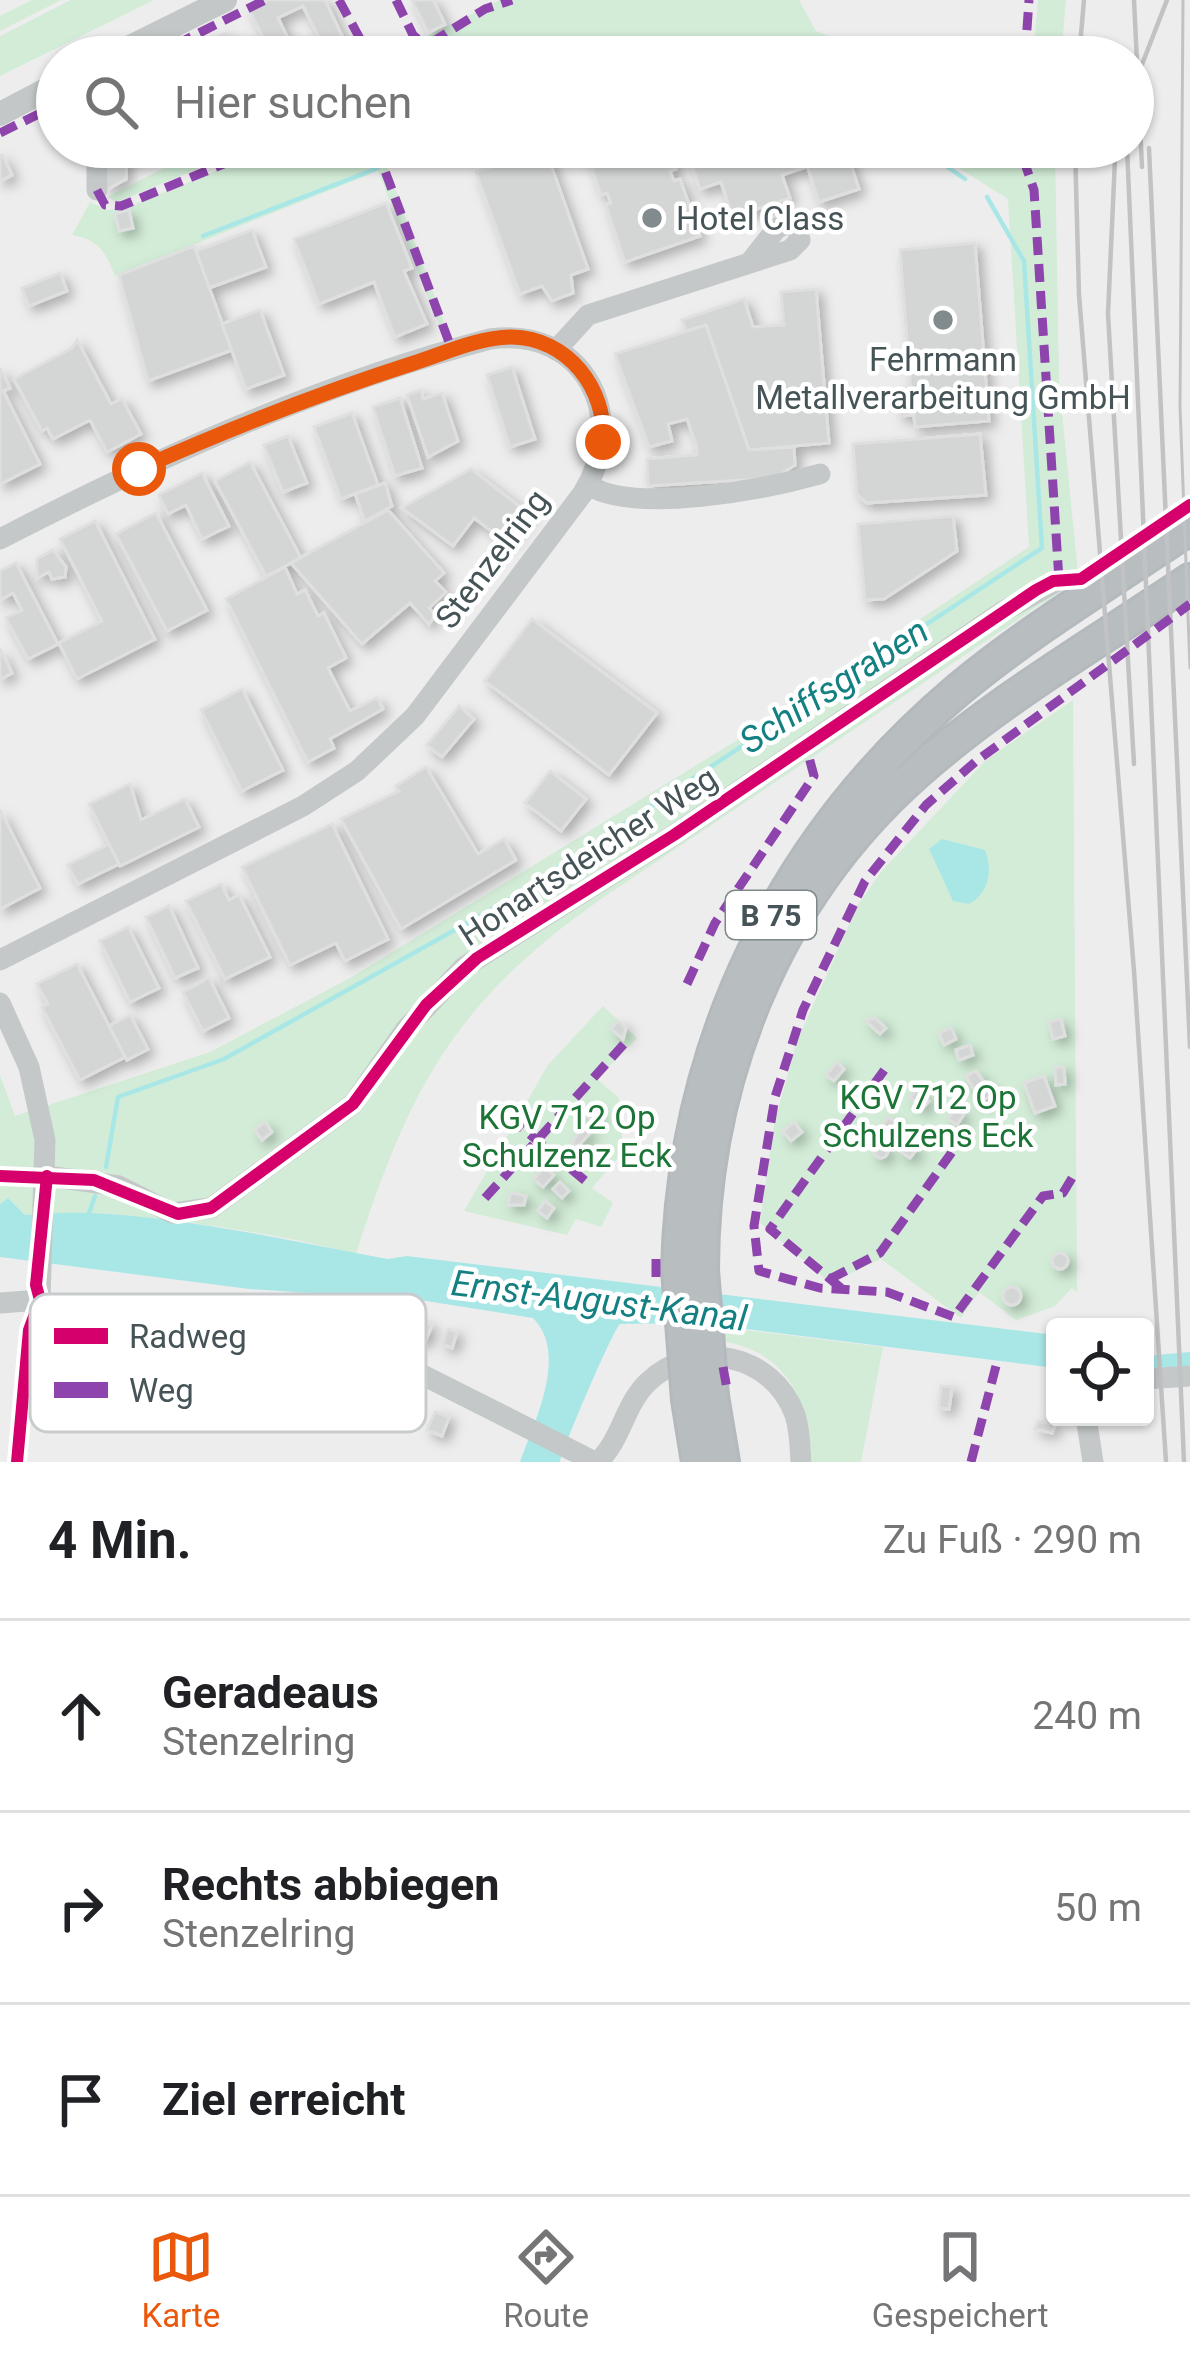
<!DOCTYPE html>
<html lang="de">
<meta charset="utf-8">
<style>
body{margin:0;font-family:Roboto,sans-serif;background:#f6f6f6;color:#202124}
.controls{position:absolute;right:36px;bottom:36px;display:grid;overflow:hidden;border-radius:12px;box-shadow:0 3px 9px #0004}
.controls button{width:108px;height:108px;display:grid;place-items:center;padding:0;border:0;border-bottom:3px solid #e0e0e0;background:#fff;color:#202124;font:60px sans-serif}
.stop{position:absolute;width:36px;height:36px;margin:-27px;border:9px solid #ea580c;border-radius:50%;background:#fff}
.stop.end{background:#ea580c;border-color:#fff;box-shadow:0 3px 12px #0008}
.list{margin:0;padding:0;list-style:none}
h2{display:flex;justify-content:space-between;align-items:center;height:156px;margin:0;padding:0 48px;font-size:51px}
h2 small{font-size:39px;font-weight:400;color:#757577}
.list li{display:grid;grid-template-columns:78px 1fr auto;gap:36px;align-items:center;box-sizing:border-box;height:192px;padding:0 48px;border-top:3px solid #e0e0e0}
.list b{display:block;font-size:45px;white-space:nowrap}
.list p{margin:0;font-size:39px;white-space:nowrap;color:#757577}
.list em{font-size:39px;font-style:normal;color:#757577}
.icon{flex:none;width:66px;height:66px;fill:none;stroke:currentColor;stroke-width:2;stroke-linecap:round;stroke-linejoin:round}
.map{position:relative;flex:none;width:1190px;height:1462px;overflow:hidden}
.search{position:absolute;background:#fff;box-shadow:0 3px 9px #0004;left:36px;right:36px;top:36px;height:132px;display:flex;align-items:center;gap:30px;box-sizing:border-box;padding:0 42px;border-radius:66px;color:#757577;font-size:45px}
.sheet{height:732px;background:#fff}
nav{display:flex;justify-content:space-around;align-items:center;box-sizing:border-box;height:168px;border-top:3px solid #e0e0e0;background:#fff;font-size:33px;color:#757577}
nav a{display:grid;justify-items:center;gap:6px}
nav .on{color:#ea580c}
.map>svg:first-child{display:block}
.green{fill:#d2ecd7}
.water{fill:#a9e7e7}
.lines{fill:none;stroke-linecap:round;stroke-linejoin:round}
.stream{stroke:#a9e7e7;stroke-width:4.5}
.building{fill:#d4d5d5;stroke:#dfdfe0;stroke-width:3;filter:url(#shadow)}
.highway-casing{stroke:#b3b9bc;stroke-width:36}
.minor{stroke:#c4c8c9;stroke-width:21}
.major{stroke:#c3c7c8;stroke-width:24}
.highway{stroke:#b8bdc0;stroke-width:30}
.tram{stroke:#c0c2c4;stroke-width:3}
.rail{stroke:#c0c2c4;stroke-width:4.5}
.highway-bridge-casing{stroke:#b3b9bc;stroke-width:36;stroke-linecap:butt}
.highway-bridge{stroke:#b8bdc0;stroke-width:30}
.quiet{stroke:#8e44ad;stroke-width:9;stroke-dasharray:18 9;stroke-linecap:butt}
.cycleway-casing{stroke:#fff;stroke-width:20}
.cycleway{stroke:#d6006c;stroke-width:12}
.route{stroke:#ea580c;stroke-width:15}
.poi-dot{fill:#818a8c;stroke:#fff;stroke-width:4.5}
.labels{text-anchor:middle;dominant-baseline:central;stroke-width:9;stroke-linejoin:round;paint-order:stroke}
.shield{fill:#fff;stroke:#7e878a;stroke-width:3}
.shield-label{font-size:30px;font-weight:bold;fill:#465458}
.poi-label{font-size:33px;fill:#465458;stroke:#fff;text-anchor:start}
.street-label{font-size:33px;fill:#465458;stroke:#fff}
.park-label{font-size:33px;fill:#1c7436;stroke:#fff}
.water-label{font-size:36px;font-style:italic;fill:#148081;stroke:#fff}
.key{fill:#fff;stroke:#c8cccd;stroke-width:3}
.key-label{font-size:33px;fill:#465458}
</style>
<div class="map">
<svg width="1190" height="1462" viewBox="0 0 1190 1462">
<defs>
<filter id="shadow"><feDropShadow dx="5.5" dy="5.5" stdDeviation="6" flood-color="#0004"/></filter>
</defs>
<rect width="100%" height="100%" fill="#eeeded"/>
<g class="green">
<polygon points="32,0 61,0 0,31 0,16"/>
<polygon points="71,0 154,0 0,76 0,36"/>
<polygon points="500,0 799,0 816,31 880,57 629,52 385,57"/>
<polygon points="1038,0 1066,0 1061,57 1033,57"/>
<polygon points="206,147 251,147 117,202 107,197"/>
<path d="M 275,147 L 404,147 L 383,156 L 447,330 L 442,332 L 378,171 L 115,276 C 105,251 99,240 72,235 L 90,202 L 106,210 L 123,209 Z"/>
<path d="M 925,147 L 938,147 L 962,165 L 967,156 L 955,147 L 1055,147 L 1059,382 L 1079,584 L 1038,606 L 601,899 C 455,1002 410,1086 356,1254 C 277,1232 105,1206 25,1215 L 8,1198 L 0,1204 L 0,1075 L 15,1116 L 210,1052 L 350,978 L 747,734 L 1029,547 L 1008,199 Z"/>
<polygon points="1073,700 1077,1292 1072,1288 1055,1306 1016,1320 979,1292 961,1318 881,1259 830,1283 760,1223 774,1124 797,1041 858,905 881,872 986,760"/>
<polygon points="603,1006 637,1038 597,1079 619,1098 623,1152 592,1188 613,1203 601,1227 576,1219 567,1235 464,1211 548,1065"/>
<path d="M 721,1327 L 883,1347 L 861,1462 L 812,1462 C 809,1402 788,1352 722,1341 Z"/>
</g>
<g class="water">
<path d="M 942,839 L 985,850 C 993,872 989,892 969,904 L 953,901 L 929,849 Z"/>
<path d="M 8,1198 L 25,1215 C 129,1203 283,1240 388,1259 L 407,1256 L 1055,1335 L 1055,1368 L 698,1323 L 620,1324 C 611,1334 563,1447 560,1462 L 520,1462 C 534,1422 569,1354 533,1318 L 426,1301 L 249,1289 L 0,1257 L 0,1204 Z"/>
<polygon points="1190,1352 1190,1366 1145,1369 1145,1356"/>
</g>
<g class="lines">
<g class="stream">
<polyline points="918,147 965,179"/>
<polyline points="386,164 430,147"/>
<polyline points="203,236 378,168"/>
<polyline points="106,1167 118,1097 224,1059 512,898 1042,548 1024,261 987,197"/>
<polyline points="87,1219 95,1196"/>
</g>
</g>
<g class="building">
<polygon points="325,0 352,57 329,57 303,6 278,18 297,57 273,57 249,9 268,0"/>
<polygon points="412,0 433,0 445,24 428,33"/>
<polygon points="226,33 233,48 210,57 204,44"/>
<polygon points="107,147 127,147 126,179 106,190"/>
<polygon points="585,147 669,147 676,169 670,171 674,181 680,179 700,236 625,262 606,205 611,203 607,193 601,195"/>
<polygon points="686,147 800,147 806,167 782,175 790,198 733,217 721,182 700,189"/>
<polygon points="801,147 845,147 859,189 819,202"/>
<polygon points="545,148 588,269 571,275 573,293 552,301 542,286 520,294 476,172"/>
<polygon points="2,155 12,175 0,181 0,156"/>
<polygon points="386,203 412,268 404,271 427,324 395,337 374,282 319,304 294,239"/>
<polygon points="129,210 133,228 119,231 115,214"/>
<polygon points="252,230 266,267 209,288 196,251"/>
<polygon points="975,243 989,421 915,427 914,415 900,416 898,391 911,390 900,250"/>
<polygon points="194,246 232,350 148,381 119,275"/>
<polygon points="60,273 67,291 29,306 22,288"/>
<polygon points="816,289 829,443 749,450 706,325 686,331 682,320 744,299 753,327 784,325 781,292"/>
<polygon points="260,310 284,375 246,389 222,324"/>
<polygon points="706,325 749,450 794,447 795,465 775,478 648,486 647,459 697,455 696,444 687,419 668,424 672,441 649,447 615,354"/>
<polygon points="77,340 111,404 122,399 141,434 107,452 90,420 53,439 47,428 42,431 14,379 72,348"/>
<polygon points="512,367 535,439 510,447 487,375"/>
<polygon points="0,368 10,388 3,391 40,464 0,484"/>
<polygon points="421,390 423,399 442,393 458,441 428,457 407,395"/>
<polygon points="400,398 422,468 395,476 373,407"/>
<polygon points="352,413 378,485 341,499 314,427"/>
<polygon points="980,434 986,495 867,503 857,494 853,444"/>
<polygon points="288,436 307,483 283,492 264,445"/>
<polygon points="250,462 301,558 266,576 215,481"/>
<polygon points="471,469 528,513 507,542 474,518 453,546 402,508"/>
<polygon points="202,473 229,526 202,539 186,505 168,514 159,495"/>
<polygon points="385,483 392,506 365,521 355,494"/>
<polygon points="388,510 444,573 435,581 446,592 429,608 435,615 429,624 410,603 362,644 291,563"/>
<polygon points="156,513 207,610 167,631 116,534"/>
<polygon points="953,516 957,551 884,599 865,600 858,524"/>
<polygon points="95,521 155,639 77,679 59,643 102,621 60,539"/>
<polygon points="53,550 66,567 65,577 52,579 49,572 37,578 37,559"/>
<polygon points="16,563 58,644 28,659 6,618 22,610 13,593 0,600 0,571"/>
<polygon points="285,567 297,594 305,590 318,616 324,613 346,658 328,668 350,711 377,698 383,709 330,739 334,748 308,762 226,599"/>
<polygon points="532,619 657,713 609,775 485,681"/>
<polygon points="0,649 12,673 0,679"/>
<polygon points="242,689 283,770 242,791 201,710"/>
<polygon points="459,706 474,719 442,757 427,745"/>
<polygon points="426,767 478,854 504,839 516,860 401,929 341,819 399,791 396,786"/>
<polygon points="550,771 586,799 561,831 525,803"/>
<polygon points="130,784 141,820 185,799 199,827 120,866 89,804"/>
<polygon points="0,810 40,888 0,909"/>
<polygon points="332,824 388,939 345,961 336,943 290,965 242,867"/>
<polygon points="109,844 119,864 78,884 68,865"/>
<polygon points="221,884 229,900 239,895 270,957 225,979 186,901"/>
<polygon points="169,906 198,968 175,978 146,917"/>
<polygon points="128,927 159,988 130,1002 100,941"/>
<polygon points="77,964 125,1057 80,1080 42,1007 48,1004 37,984"/>
<polygon points="209,978 229,1018 203,1031 183,992"/>
<polygon points="130,1015 148,1049 127,1060 109,1026"/>
<polygon points="875,1018 886,1028 880,1034 866,1021"/>
<polygon points="1061,1019 1065,1036 1053,1039 1049,1022"/>
<polygon points="618,1021 626,1028 623,1039 611,1029"/>
<polygon points="951,1028 956,1039 944,1045 939,1033"/>
<polygon points="970,1045 973,1055 959,1060 956,1050"/>
<polygon points="837,1062 844,1069 834,1081 826,1075"/>
<polygon points="1055,1067 1064,1067 1065,1084 1056,1085"/>
<polygon points="976,1071 990,1090 997,1093 981,1101 966,1076"/>
<polygon points="1044,1076 1055,1106 1035,1113 1024,1083"/>
<polygon points="917,1090 929,1101 922,1109 910,1097"/>
<polygon points="591,1105 600,1113 593,1121 584,1113"/>
<polygon points="955,1108 964,1114 957,1125 948,1119"/>
<polygon points="888,1117 899,1124 893,1135 881,1128"/>
<polygon points="265,1122 272,1132 262,1140 255,1130"/>
<polygon points="794,1122 802,1132 791,1141 783,1131"/>
<polygon points="583,1126 590,1133 577,1147 572,1143"/>
<polygon points="907,1142 917,1149 910,1158 900,1151"/>
<circle cx="881" cy="1151" r="7"/>
<polygon points="544,1167 554,1175 543,1187 534,1179"/>
<polygon points="560,1182 569,1191 562,1198 553,1189"/>
<polygon points="511,1193 526,1196 524,1205 508,1205"/>
<polygon points="545,1201 554,1208 547,1218 538,1211"/>
<circle cx="1060" cy="1261" r="8"/>
<circle cx="1012" cy="1296" r="9"/>
<polygon points="407,1318 432,1325 425,1342 401,1335"/>
<polygon points="448,1329 457,1332 452,1348 442,1344"/>
<polygon points="941,1386 952,1387 949,1409 939,1408"/>
<polygon points="435,1412 449,1417 442,1436 427,1430"/>
<polygon points="1038,1421 1055,1425 1052,1433 1035,1429"/>
</g>
<g class="lines">
<defs>
<g id="highway">
<path d="M 678,1270 C 683,1042 784,837 958,690 C 1030,630 1112,581 1190,528"/>
<path d="M 702,1270 C 702,1083 773,900 915,774 C 998,700 1098,642 1190,580"/>
<polyline points="712,1396 723,1462"/>
<polyline points="688,1400 698,1462"/>
</g>
</defs>
<use href="#highway" class="highway-casing"/>
<g class="minor">
<polyline points="97,147 97,190"/>
<polyline points="556,350 588,315 790,250 800,240 797,227 789,223 777,228 751,261"/>
<path d="M 588,485 C 635,515 766,489 820,474"/>
<path d="M 0,539 C 157,458 319,384 490,339 C 584,326 630,417 583,493 L 415,716 L 357,771 L 303,806 L 0,960"/>
<polyline points="0,1003 29,1067 45,1140 40,1300"/>
<polyline points="47,1176 119,1186 172,1213 211,1208 353,1104 406,1029 464,967 674,835 1002,612 1059,580"/>
<polyline points="0,1303 40,1300 53,1308 313,1333 377,1352 595,1462"/>
<polyline points="1145,1379 1190,1376"/>
<polyline points="1086,1417 1093,1462"/>
<path d="M 598,1462 C 622,1439 624,1405 648,1382 C 694,1338 773,1353 795,1415 C 800,1430 800,1447 801,1462"/>
</g>
<g class="major">
<polyline points="110,57 225,0"/>
<polyline points="0,114 57,84"/>
</g>
<use href="#highway" class="highway"/>
<polyline class="tram" points="1183,0 1180,407 1190,668"/>
<g class="rail">
<polyline points="1134,0 1142,167"/>
<polyline points="1079,57 1084,0"/>
<polyline points="1141,67 1167,0"/>
<polyline points="1075,147 1079,295 1134,971 1166,1462"/>
<polyline points="1127,147 1184,1462"/>
<polyline points="1149,148 1190,1047"/>
<polyline points="1115,159 1108,314 1134,764"/>
</g>
<defs>
<g id="highway-bridge">
<polyline points="678,1270 688,1400"/>
<polyline points="702,1270 712,1396"/>
</g>
</defs>
<use href="#highway-bridge" class="highway-bridge-casing"/>
<use href="#highway-bridge" class="highway-bridge"/>
<g class="quiet">
<polyline points="339,0 370,57"/>
<polyline points="396,0 413,35 426,46"/>
<polyline points="151,57 265,0"/>
<polyline points="408,57 485,9 512,0"/>
<polyline points="559,57 639,57"/>
<polyline points="1025,57 1029,0"/>
<polyline points="0,133 57,105"/>
<polyline points="376,147 452,350"/>
<polyline points="946,147 975,163"/>
<polyline points="1023,158 1034,190 1059,580 1066,580"/>
<polyline points="97,190 105,205 121,206 265,147"/>
<polyline points="687,984 715,923 814,776 806,746"/>
<polyline points="509,1117 589,1184"/>
<polyline points="1072,1178 1063,1193 1043,1196 954,1317 887,1292 820,1288 759,1271 754,1226 775,1097 803,1010 865,881 926,805 975,762 1190,604"/>
<polyline points="485,1198 624,1044"/>
<polyline points="656,1277 656,1257"/>
<polyline points="830,1279 880,1253 952,1152"/>
<polyline points="841,1288 770,1229 885,1069"/>
<polyline points="723,1367 727,1389"/>
<polyline points="971,1462 996,1366"/>
</g>
<defs>
<g id="cycleway">
<polyline points="0,1176 94,1180 178,1214 211,1208 353,1104 426,1005 477,958 674,835 1036,590 1053,581 1081,579 1190,505"/>
<polyline points="17,1462 29,1330 40,1300 36,1285 47,1176"/>
</g>
</defs>
<use href="#cycleway" class="cycleway-casing"/>
<use href="#cycleway" class="cycleway"/>
</g>
<g class="lines">
<path class="route" d="M 139,469 C 229,429 320,393 414,363 C 445,353 479,337 512,337 C 568,338 607,389 603,442"/>
</g>
<g class="poi-dot">
<circle cx="652" cy="218" r="12"/>
<circle cx="943" cy="320" r="12"/>
</g>
<g class="labels">
<rect class="shield" x="726" y="891" width="90" height="48" rx="9"/>
<g class="shield-label">
<text x="771" y="915">B 75</text>
</g>
<g class="poi-label">
<text x="676" y="218">Hotel Class</text>
<text x="943" y="359" text-anchor="middle">Fehrmann<tspan x="943" dy="38">Metallverarbeitung GmbH</tspan></text>
</g>
<g class="street-label">
<text transform="translate(492 559) rotate(-53)">Stenzelring</text>
<text transform="translate(588 856) rotate(-33)">Honartsdeicher Weg</text>
</g>
<g class="park-label">
<text x="928" y="1097">KGV 712 Op<tspan x="928" dy="38">Schulzens Eck</tspan></text>
<text x="567" y="1117">KGV 712 Op<tspan x="567" dy="38">Schulzenz Eck</tspan></text>
</g>
<g class="water-label">
<text transform="translate(834 686) rotate(-33)">Schiffsgraben</text>
<text transform="translate(599 1301) rotate(7)">Ernst-August-Kanal</text>
</g>
</g>
<rect x="30" y="1294" width="396" height="138" rx="18" class="key"/>
<rect x="54" y="1328" width="54" height="16" fill="#d6006c"/>
<rect x="54" y="1382" width="54" height="16" fill="#8e44ad"/>
<g class="key-label">
<text x="129" y="1348">Radweg</text>
<text x="129" y="1402">Weg</text>
</g>
</svg>
<div class="controls">
<button><svg class="icon" aria-label="locate" viewBox="0 0 24 24"><circle cx="12" cy="12" r="6"/><path d="M12 2v4M12 18v4M2 12h4M18 12h4"/></svg></button>
</div>
<div class="stop" style="left:139px;top:469px"></div>
<div class="stop end" style="left:603px;top:442px"></div>
<div class="search"><svg class="icon" aria-label="search" viewBox="0 0 24 24"><circle cx="10" cy="10" r="6"/><path d="M15 15l6 6"/></svg>Hier suchen</div>
</div>
<section class="sheet">
<h2>4 Min.<small>Zu Fuß · 290 m</small></h2>
<ul class="list">
<li><svg class="icon" aria-label="ahead" viewBox="0 0 24 24"><path d="M12 20V5M6 11l6-6 6 6"/></svg><div><b>Geradeaus</b><p>Stenzelring</p></div><em>240 m</em></li>
<li><svg class="icon" aria-label="right" viewBox="0 0 24 24"><path d="M7 20v-9h11M14 6l5 5-5 5"/></svg><div><b>Rechts abbiegen</b><p>Stenzelring</p></div><em>50 m</em></li>
<li><svg class="icon" aria-label="arrive" viewBox="0 0 24 24"><path d="M6 21V4h12l-3 4 3 4H6"/></svg><div><b>Ziel erreicht</b></div></li>
</ul>
</section>
<nav>
<a class="on"><svg class="icon" aria-label="map" viewBox="0 0 24 24"><path d="M3 6l6-2 6 2 6-2v14l-6 2-6-2-6 2zM9 4v14M15 6v14"/></svg>Karte</a>
<a><svg class="icon" aria-label="directions" viewBox="0 0 24 24"><path d="M12 3l9 9-9 9-9-9zM9 14v-3h6M13 9l2 2-2 2"/></svg>Route</a>
<a><svg class="icon" aria-label="saved" viewBox="0 0 24 24"><path d="M7 4h10v16l-5-4-5 4z"/></svg>Gespeichert</a>
</nav>
